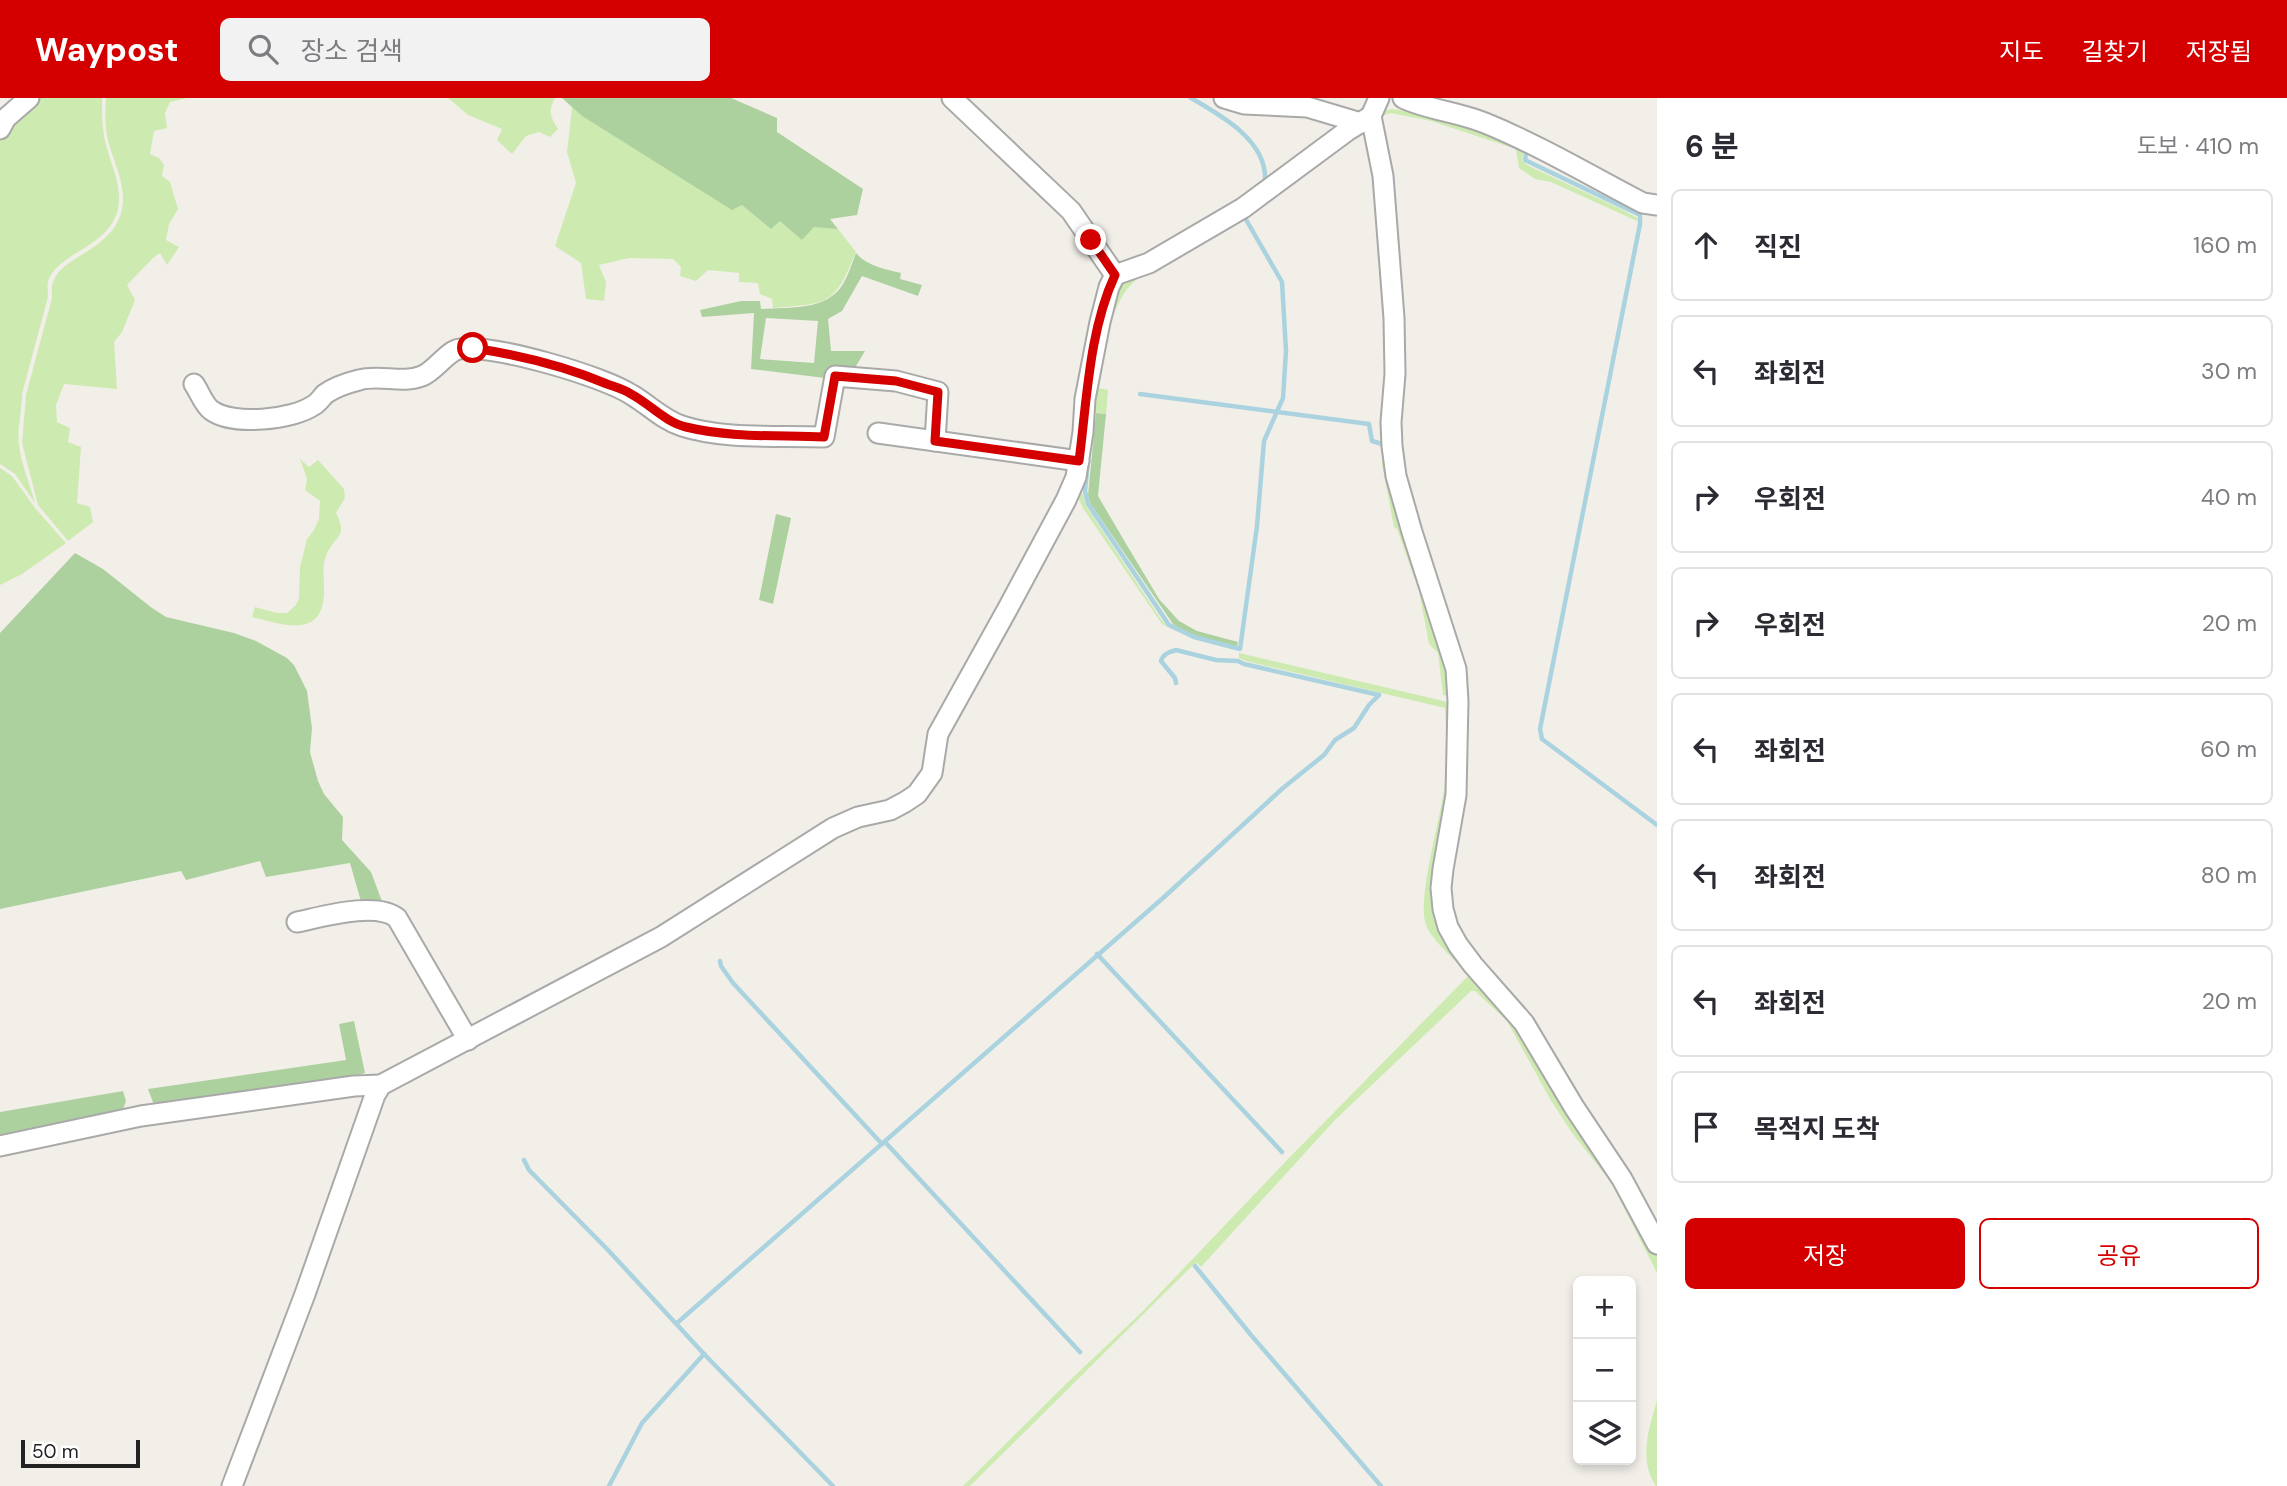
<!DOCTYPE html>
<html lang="ko">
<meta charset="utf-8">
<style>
body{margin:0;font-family:"DM Sans","Noto Sans KR",sans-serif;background:#f2f2f3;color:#2b2b33}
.controls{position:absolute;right:21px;bottom:21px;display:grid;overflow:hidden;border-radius:10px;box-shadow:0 4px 10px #0003}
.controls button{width:63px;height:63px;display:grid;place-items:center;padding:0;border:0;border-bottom:2px solid #e1e1e2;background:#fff;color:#2b2b33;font:35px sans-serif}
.scale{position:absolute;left:21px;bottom:18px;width:119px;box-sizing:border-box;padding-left:7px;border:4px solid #222;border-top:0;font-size:19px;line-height:24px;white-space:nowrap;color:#222;-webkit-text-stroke:5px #fff;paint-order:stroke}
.stop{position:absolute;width:21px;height:21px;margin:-16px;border:5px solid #d40000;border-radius:50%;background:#fff}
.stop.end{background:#d40000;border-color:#fff;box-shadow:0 2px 7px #0008}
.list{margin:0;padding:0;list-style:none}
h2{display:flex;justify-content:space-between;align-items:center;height:91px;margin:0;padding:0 28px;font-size:30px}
h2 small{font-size:23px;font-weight:400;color:#7c7c81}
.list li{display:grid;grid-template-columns:46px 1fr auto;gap:21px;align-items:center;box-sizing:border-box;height:112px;margin:0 14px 14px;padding:0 14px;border:2px solid #e1e1e2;border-radius:10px}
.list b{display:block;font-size:26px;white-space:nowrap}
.list em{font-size:23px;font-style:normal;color:#7c7c81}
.actions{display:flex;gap:14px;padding:21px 28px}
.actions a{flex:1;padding:16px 0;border:2px solid #d40000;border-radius:10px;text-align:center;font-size:24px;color:#d40000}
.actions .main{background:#d40000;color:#fff}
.icon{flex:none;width:38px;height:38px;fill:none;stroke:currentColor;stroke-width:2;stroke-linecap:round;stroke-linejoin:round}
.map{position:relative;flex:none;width:1657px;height:1388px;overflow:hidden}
header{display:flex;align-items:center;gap:42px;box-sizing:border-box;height:98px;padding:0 35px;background:#d40000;color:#fff}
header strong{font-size:33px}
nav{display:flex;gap:38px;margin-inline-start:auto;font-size:24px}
.search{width:490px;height:63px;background:#f2f2f3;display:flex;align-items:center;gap:18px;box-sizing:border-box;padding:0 24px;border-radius:10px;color:#7c7c81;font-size:26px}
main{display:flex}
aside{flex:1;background:#fff}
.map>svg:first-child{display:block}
.grass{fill:#cdebb0}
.forest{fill:#add19e;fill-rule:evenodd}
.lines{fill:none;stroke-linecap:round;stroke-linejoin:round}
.stream{stroke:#aad3df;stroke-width:4.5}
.minor-casing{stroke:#a9a9a9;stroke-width:23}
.minor{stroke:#fff;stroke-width:19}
.route{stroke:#d40000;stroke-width:9}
</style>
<header>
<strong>Waypost</strong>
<div class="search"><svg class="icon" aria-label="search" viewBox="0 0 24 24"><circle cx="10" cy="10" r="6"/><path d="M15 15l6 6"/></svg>장소 검색</div>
<nav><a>지도</a><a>길찾기</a><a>저장됨</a></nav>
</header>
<main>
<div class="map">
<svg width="1657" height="1388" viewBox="0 0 1657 1388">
<rect width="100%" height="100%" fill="#f2efe9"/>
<g class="grass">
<path d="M 32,0 L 102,0 C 102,14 102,29 105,43 C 110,65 123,88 118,111 C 109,150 58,154 48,183 C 47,187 48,194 48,199 L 22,296 C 22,313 17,330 19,346 C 21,366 30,386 35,405 L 15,376 L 0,366 L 0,35 Z"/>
<path d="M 106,0 L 187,0 L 170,4 L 165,15 L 167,30 L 154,33 L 150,56 L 159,60 L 164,67 L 162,78 L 170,84 L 178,111 L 169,126 L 166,142 L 179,149 L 167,167 L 160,155 L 153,160 L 127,187 L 135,202 L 122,234 L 114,244 L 117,291 L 64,286 L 56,307 L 57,324 L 70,330 L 68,344 L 81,349 L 77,405 L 90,409 L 93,424 L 68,443 L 38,407 L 22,345 L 26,297 L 52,200 C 52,195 51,188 53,184 C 62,157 113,153 122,111 C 127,85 112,63 107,38 C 105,25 105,13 106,0 Z"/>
<path d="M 448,0 L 555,0 C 548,13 550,18 558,31 L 550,39 L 539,34 L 526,38 L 512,56 L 497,42 L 502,31 L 468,17 Z"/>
<path d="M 572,9 L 582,18 L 732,111 L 742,107 L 771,130 L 779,123 L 838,131 L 856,154 C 834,208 829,205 773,210 L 772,201 L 760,196 L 758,185 L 739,184 L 739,175 L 708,172 L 696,183 L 680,178 L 681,169 L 673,161 L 629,160 L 599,167 L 606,184 L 604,203 L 586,201 L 581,165 L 555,148 L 576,85 L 567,54 Z"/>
<polygon points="1391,11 1425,15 1458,23 1524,49 1522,63 1529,68 1623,112 1637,120 1637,123 1551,84 1535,81 1519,70 1516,51 1431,23 1391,15 1382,18 1385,13"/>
<path d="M 1240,118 L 1242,123 L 1137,181 C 1107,206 1106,253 1099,290 L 1108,292 L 1106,316 L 1091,314 L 1081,390 L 1086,408 L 1160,520 L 1168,529 L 1180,536 L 1162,526 L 1083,410 L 1078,399 L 1077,384 L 1116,183 Z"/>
<polygon points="1382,348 1387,349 1445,552 1452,599 1443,597 1438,555 1429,546 1419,493 1397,431 1394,429 1382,366"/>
<path d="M 300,361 L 309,369 L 318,362 L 344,391 L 345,400 L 336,415 C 349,440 334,437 326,458 C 321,470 325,483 324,496 C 322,542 281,526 252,519 L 255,509 L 277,515 L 287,515 L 296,507 L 299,500 L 300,469 L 307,441 L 314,432 L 319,421 L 320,403 L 305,392 L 307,381 Z"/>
<polygon points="0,370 12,378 35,410 66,445 22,476 0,487"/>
<path d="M 1239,555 L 1452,605 L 1453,645 L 1437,780 L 1466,870 L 1464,872 C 1453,860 1431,841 1426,827 C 1416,803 1442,715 1445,685 C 1448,660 1446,635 1445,610 L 1246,563 L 1239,560 Z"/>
<polygon points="1471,875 1497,900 1628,1099 1657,1156 1657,1175 1611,1084 1572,1035 1550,1001 1507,923 1475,893 1471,893 1335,1022 1201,1169 1197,1165 1194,1166 970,1388 963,1388 1066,1286 1142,1214 1289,1060"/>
<path d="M 1657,1302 L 1657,1388 L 1656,1388 C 1638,1361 1649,1331 1657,1302 Z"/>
</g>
<g class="forest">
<polygon points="562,0 731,0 777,20 777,34 863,91 857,117 830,121 838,131 814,129 802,142 780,123 771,131 742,107 732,112 582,18"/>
<path d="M 856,155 C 867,168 884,171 901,175 L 900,181 L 922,187 L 918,198 L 862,178 L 842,213 L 828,221 L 831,253 L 865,253 L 853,273 L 828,269 L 825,280 L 751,271 L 754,215 L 702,219 L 700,212 L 741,203 L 760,203 L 761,211 C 789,209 827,213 843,186 C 849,176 852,165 856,155 ZM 766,220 L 818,223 L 814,265 L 760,261 Z"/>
<path d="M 1096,315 L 1106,316 L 1098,398 L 1125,444 L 1159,501 L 1179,523 L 1197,533 L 1238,544 L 1237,548 C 1216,543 1191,539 1173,526 L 1090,405 L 1088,397 Z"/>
<polygon points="776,416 791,420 773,506 759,502"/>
<polygon points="75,455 103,471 152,510 166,519 234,535 256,543 287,560 294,567 307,593 312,630 310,654 318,683 324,696 343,719 342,742 371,774 383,806 362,807 350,765 266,779 260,763 186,782 181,773 0,811 0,535"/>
<polygon points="354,923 365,975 345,980 154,1007 148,991 346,962 339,926"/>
<polygon points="123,993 126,1003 121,1017 0,1040 0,1014"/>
</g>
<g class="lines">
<g class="stream">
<path d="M 1191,0 C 1220,17 1267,42 1265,82 L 1261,86"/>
<polyline points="1527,49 1525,62 1640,117 1640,126 1540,631 1542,641 1657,727"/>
<polyline points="1140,296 1369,326 1372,343 1382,346"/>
<polyline points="1088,363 1085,393 1088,406 1169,527 1194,539 1240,551 1257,428 1264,343 1283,300 1286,253 1282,184 1244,118"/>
<path d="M 1176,585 L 1175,580 L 1161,563 C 1163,556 1169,554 1176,552 L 1216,562 L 1238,563 L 1244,566 L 1379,597"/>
<polyline points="1097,856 1282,1054"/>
<polyline points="720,863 721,868 733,885 882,1046"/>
<polyline points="885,1044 1080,1254"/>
<polyline points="524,1062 529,1072 608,1152 704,1256 833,1388"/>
<polyline points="1195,1168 1251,1237 1381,1388"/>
<polyline points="677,1225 1163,800 1283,690 1324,657 1335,642 1354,630 1369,607 1379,597"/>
<polyline points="609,1388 642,1325 704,1256"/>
</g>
<defs>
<g id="minor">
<polyline points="952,0 1071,113 1115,177"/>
<polyline points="1224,0 1244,6 1307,9 1361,25"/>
<polyline points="1379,0 1371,18 1383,78 1394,220 1395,276 1391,324 1392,348 1396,378 1412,434 1456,571 1458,603 1456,697 1443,771 1441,790 1443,811 1448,829 1458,847 1473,867 1524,925 1574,1009 1622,1081 1657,1146"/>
<path d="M 1403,0 C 1429,12 1458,14 1485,25 C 1539,47 1591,78 1643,105 L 1657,107"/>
<polyline points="0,31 6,20 29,0"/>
<path d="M 194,286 C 199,293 204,307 211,312 C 232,328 293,322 314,307 C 318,305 321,300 325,296 C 335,289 347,285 359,282 C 380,276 402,286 422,278 C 435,273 448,252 460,251 C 493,246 603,278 632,297 C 649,307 663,322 682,328 C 725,342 778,337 824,339 L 835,278 L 896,283 L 938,294 L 935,343"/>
<polyline points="878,335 1079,363"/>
<path d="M 297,824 C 322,819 376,803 397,820 L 468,942"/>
<polyline points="0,1048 141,1018 354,988 381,987"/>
<polyline points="232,1388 305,1196 375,997 381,987 661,839 833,730 858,719 890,712 905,704 917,696 932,675 938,636 1008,510 1066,402 1076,379 1083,334 1085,301 1100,224 1109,189 1115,177 1149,165 1243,110 1347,33 1371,18"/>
</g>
</defs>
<use href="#minor" class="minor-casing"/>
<use href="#minor" class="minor"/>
</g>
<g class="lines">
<path class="route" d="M 473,250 C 519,257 564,268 607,286 C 615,289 624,291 631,296 C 650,306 665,324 686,329 C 731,340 778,337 824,339 L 835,278 L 896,283 L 938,294 L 935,343 L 1079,363 C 1087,302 1089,233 1115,177 L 1091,142"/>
</g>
</svg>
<div class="controls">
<button>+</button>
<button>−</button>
<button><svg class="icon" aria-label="layers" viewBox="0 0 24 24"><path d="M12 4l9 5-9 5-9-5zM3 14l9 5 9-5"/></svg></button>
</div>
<div class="scale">50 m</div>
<div class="stop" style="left:473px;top:250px"></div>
<div class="stop end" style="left:1091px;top:142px"></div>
</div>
<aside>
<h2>6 분<small>도보 · 410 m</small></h2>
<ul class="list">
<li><svg class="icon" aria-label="ahead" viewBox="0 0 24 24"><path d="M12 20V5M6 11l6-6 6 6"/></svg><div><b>직진</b></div><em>160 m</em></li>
<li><svg class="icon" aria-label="left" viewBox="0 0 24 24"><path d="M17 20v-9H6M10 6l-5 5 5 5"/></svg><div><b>좌회전</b></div><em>30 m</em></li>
<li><svg class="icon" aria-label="right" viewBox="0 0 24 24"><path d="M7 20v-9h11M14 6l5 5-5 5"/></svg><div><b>우회전</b></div><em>40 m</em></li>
<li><svg class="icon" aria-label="right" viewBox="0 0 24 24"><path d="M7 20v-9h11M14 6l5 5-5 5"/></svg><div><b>우회전</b></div><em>20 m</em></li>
<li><svg class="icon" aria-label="left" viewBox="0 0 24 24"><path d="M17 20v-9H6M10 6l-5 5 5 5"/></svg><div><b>좌회전</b></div><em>60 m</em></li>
<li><svg class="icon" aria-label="left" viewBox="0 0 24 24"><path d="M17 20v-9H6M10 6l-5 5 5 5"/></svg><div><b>좌회전</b></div><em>80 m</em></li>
<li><svg class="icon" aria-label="left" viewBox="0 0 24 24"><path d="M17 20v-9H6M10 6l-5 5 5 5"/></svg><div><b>좌회전</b></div><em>20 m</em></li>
<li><svg class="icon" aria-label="arrive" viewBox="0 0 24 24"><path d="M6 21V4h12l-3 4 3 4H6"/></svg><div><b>목적지 도착</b></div></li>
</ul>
<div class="actions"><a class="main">저장</a><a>공유</a></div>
</aside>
</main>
